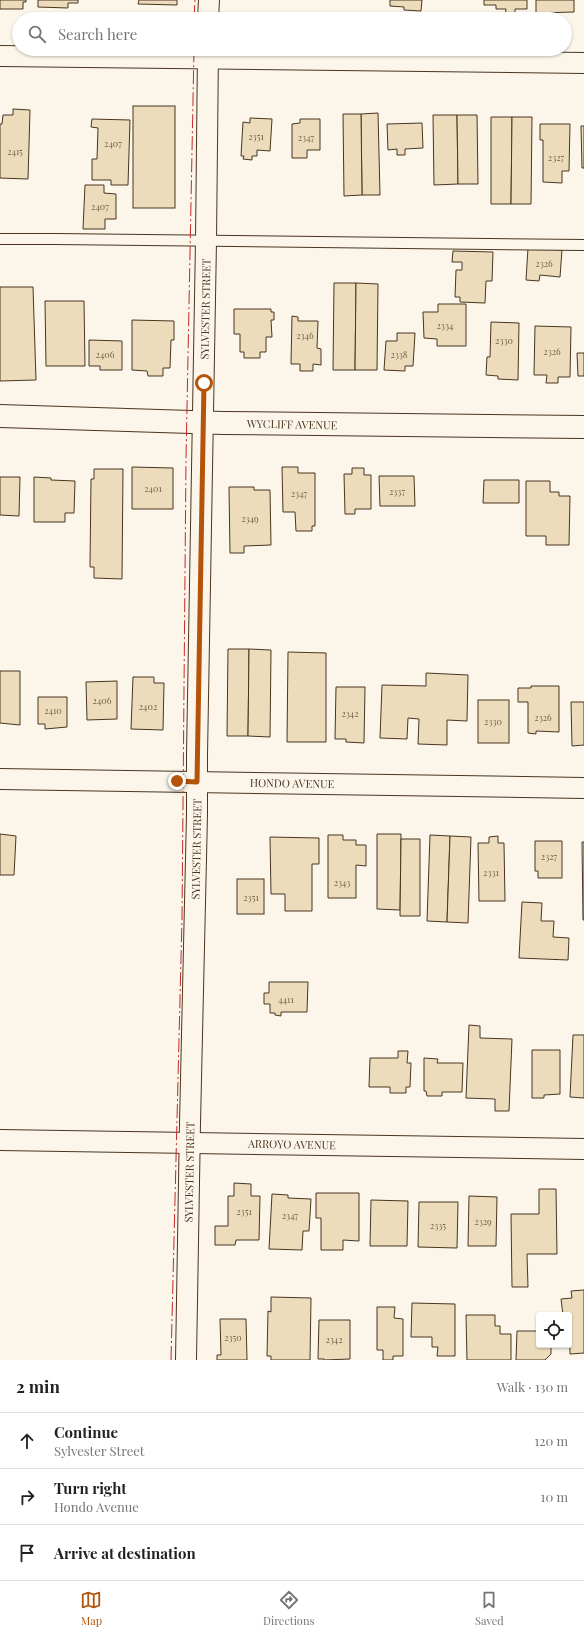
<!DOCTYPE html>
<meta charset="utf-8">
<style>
body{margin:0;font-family:"Playfair Display",serif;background:#f6f6f6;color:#202124}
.controls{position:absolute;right:12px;bottom:12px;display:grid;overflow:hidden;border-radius:4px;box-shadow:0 1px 3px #0004}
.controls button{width:36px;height:36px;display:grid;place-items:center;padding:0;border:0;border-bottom:1px solid #e0e0e0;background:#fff;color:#202124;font:20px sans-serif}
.stop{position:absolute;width:12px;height:12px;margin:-9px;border:3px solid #b45309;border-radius:50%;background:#fff}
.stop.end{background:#b45309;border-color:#fff;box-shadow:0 1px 4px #0008}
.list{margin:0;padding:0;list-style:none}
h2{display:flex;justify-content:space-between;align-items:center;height:52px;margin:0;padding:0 16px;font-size:17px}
h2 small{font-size:13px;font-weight:400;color:#757577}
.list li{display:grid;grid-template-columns:26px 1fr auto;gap:12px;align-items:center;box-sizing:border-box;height:56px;padding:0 16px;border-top:1px solid #e0e0e0}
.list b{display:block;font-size:15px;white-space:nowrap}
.list p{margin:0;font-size:13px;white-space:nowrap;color:#757577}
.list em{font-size:13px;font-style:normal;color:#757577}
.icon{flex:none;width:22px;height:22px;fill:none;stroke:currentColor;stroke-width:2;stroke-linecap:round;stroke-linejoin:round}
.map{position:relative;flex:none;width:584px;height:1360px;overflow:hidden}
.search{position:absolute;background:#fff;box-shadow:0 1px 3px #0004;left:12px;right:12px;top:12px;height:44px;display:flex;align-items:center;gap:10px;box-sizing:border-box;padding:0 14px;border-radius:22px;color:#757577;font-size:15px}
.sheet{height:220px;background:#fff}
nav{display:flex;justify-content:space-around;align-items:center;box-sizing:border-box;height:56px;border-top:1px solid #e0e0e0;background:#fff;font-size:11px;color:#757577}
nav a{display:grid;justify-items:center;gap:2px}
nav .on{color:#b45309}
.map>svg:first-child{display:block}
.building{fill:#ecdcbc;stroke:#4a3520}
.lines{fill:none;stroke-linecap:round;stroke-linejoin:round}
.lane-casing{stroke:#4a3520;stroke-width:12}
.street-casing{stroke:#4a3520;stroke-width:22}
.secondary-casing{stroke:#4a3520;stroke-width:24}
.lane{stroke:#fbf6e9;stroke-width:10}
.street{stroke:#fbf6e9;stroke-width:20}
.secondary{stroke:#fbf6e9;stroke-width:22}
.power{stroke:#c62828;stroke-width:1;stroke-dasharray:14 3 2 3;stroke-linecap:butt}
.route{stroke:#b45309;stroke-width:5}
.labels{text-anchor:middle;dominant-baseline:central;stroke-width:3;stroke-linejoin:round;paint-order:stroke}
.number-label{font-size:9px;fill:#725f47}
.street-label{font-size:11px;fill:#4a3520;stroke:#fbf6e9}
</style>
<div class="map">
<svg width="584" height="1360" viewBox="0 0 584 1360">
<rect width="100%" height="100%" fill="#fbf6e9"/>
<g class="building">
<polygon points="0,0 26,0 26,2 23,2 23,9 0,9"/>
<polygon points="38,0 78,0 78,3 68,3 68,8 38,7"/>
<polygon points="139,0 177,0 177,5 138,4"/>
<polygon points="390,0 422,0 421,11 404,10 404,7 390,6"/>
<polygon points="484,0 527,0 527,9 515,9 515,16 505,15 506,9 496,9 496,5 484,5"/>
<polygon points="536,0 574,0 574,12 536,13"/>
<rect x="133" y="106" width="42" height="102"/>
<polygon points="13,109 30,110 28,179 0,178 0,124 2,124 3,115 13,115"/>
<polygon points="378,113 380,195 362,195 361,114"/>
<polygon points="343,114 361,114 362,195 344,196"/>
<polygon points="433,115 457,115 458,184 434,185"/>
<polygon points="457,115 477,115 478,184 458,184"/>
<polygon points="491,117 512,117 511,204 491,204"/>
<polygon points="512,117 532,117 531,204 511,204"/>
<polygon points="250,118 272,119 270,151 257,150 257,156 252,156 252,160 243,159 244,156 241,156 243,122 250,123"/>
<polygon points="92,119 130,120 128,185 111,185 111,180 92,180 92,159 97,159 98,128 91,127"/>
<polygon points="300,119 320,119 320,150 307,150 307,158 292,158 292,124 300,123"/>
<polygon points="422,123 423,148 405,149 405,155 397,155 397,149 388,150 387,124"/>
<polygon points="540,124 570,124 569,171 562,171 562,183 543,182 543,140 540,140"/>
<polygon points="581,126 584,126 584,168 582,168"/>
<polygon points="85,185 104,185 104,193 116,194 116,219 105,219 105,229 83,229"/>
<polygon points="528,248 562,250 560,277 540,275 539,281 526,280"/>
<polygon points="453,251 493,252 492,281 486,281 485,303 460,302 460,297 455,297 456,270 462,270 462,262 452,262"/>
<polygon points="334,283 356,283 355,370 333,370"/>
<polygon points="356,283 378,284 377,370 355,370"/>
<polygon points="0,287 33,287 36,380 0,381"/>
<polygon points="45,301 84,301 85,366 46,366"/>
<polygon points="438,304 466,304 466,346 437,346 437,339 424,338 423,312 438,312"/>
<polygon points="234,309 271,309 271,312 274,312 274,320 271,320 272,337 266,337 266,352 260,352 260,358 244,358 244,352 240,352 240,334 234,334"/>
<polygon points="292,316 298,317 298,321 318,321 317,348 321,349 321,365 313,364 313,371 300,371 300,364 291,364"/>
<polygon points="132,320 174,321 174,340 171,340 170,368 163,368 163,376 148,376 147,371 132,370"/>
<polygon points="491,322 519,323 518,380 498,379 498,376 486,375 487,357 490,357"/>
<polygon points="535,326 571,327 570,377 558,377 558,383 546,383 547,375 534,375"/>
<polygon points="397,333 415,333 413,366 405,366 405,371 384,370 386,341 397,341"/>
<polygon points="89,340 122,341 122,370 100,370 100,366 89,366"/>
<polygon points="577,353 584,353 584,376 578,376"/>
<polygon points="132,467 173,468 173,509 132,509"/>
<polygon points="282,467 298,467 298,473 315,473 315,526 312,526 312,531 296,531 295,512 283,512"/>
<polygon points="352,468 364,468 364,475 371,475 371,509 355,509 355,514 345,514 344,474 352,474"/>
<polygon points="94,469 123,469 122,579 94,578 94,567 90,567 91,479 94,479"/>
<polygon points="379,476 414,476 415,506 380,506"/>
<polygon points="0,477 20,477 19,516 0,515"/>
<polygon points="34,477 51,478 51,480 75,481 74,513 65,513 65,522 34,522"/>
<polygon points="484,480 519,480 519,503 483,503"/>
<polygon points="526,481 550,481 550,492 559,492 559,496 570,496 569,545 546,545 546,536 526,536"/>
<polygon points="229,487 254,487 254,490 270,490 271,545 244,546 244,553 230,553"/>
<polygon points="228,649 249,649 248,736 227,736"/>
<polygon points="249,649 271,650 270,737 248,736"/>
<polygon points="288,652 326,653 326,742 287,742"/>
<polygon points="0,671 20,671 20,725 0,723"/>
<polygon points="426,673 468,675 467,721 447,720 447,745 418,744 419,719 408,718 407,739 380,738 382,685 426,686"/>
<polygon points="133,677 154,677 154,683 164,683 163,730 131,729"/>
<polygon points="117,681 117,719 87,720 86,682"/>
<polygon points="531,686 559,686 559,732 536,731 536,734 528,733 528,702 518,702 518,688 531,688"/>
<polygon points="336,687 365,687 364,743 346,742 346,739 335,739"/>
<polygon points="38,697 67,697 67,727 45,729 45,724 38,724"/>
<rect x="478" y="700" width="31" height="43"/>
<polygon points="571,702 584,702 584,745 572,746"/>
<polygon points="0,834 16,836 14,875 0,875"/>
<polygon points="377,834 401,834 400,910 377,909"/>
<polygon points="328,835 343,835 343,840 356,840 356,845 366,845 366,866 356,865 356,898 328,898"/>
<polygon points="430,835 450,836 447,922 427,921"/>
<polygon points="450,836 471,837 468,923 447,922"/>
<polygon points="498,836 498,843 504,843 505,901 479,901 478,843 489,843 489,837"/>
<polygon points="270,837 319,838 319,864 312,864 312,911 285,911 285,894 271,894"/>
<polygon points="401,839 420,839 420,916 400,916"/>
<polygon points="535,841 562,841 562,878 538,878 538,871 535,871"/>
<polygon points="582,842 584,842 584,920 583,920"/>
<rect x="237" y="879" width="27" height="35"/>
<polygon points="522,902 542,903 541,921 554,921 553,937 569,938 568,960 519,958"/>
<polygon points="269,982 308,982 307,1012 281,1012 281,1016 275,1015 275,1013 270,1013 270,1004 264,1004 264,993 269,993"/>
<polygon points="469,1025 480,1026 480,1038 512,1039 509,1111 495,1111 495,1099 466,1098"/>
<polygon points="573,1035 584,1035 584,1098 570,1097"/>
<polygon points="532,1050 560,1050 560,1094 544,1095 544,1098 532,1098"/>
<polygon points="398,1051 408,1051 407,1063 411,1063 410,1087 406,1087 406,1093 390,1093 390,1087 369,1087 370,1058 398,1058"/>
<polygon points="424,1058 438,1059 437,1063 463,1063 462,1092 442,1092 442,1096 427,1096 426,1091 424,1091"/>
<polygon points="234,1183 251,1184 251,1196 260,1196 259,1240 236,1240 235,1245 215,1245 215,1226 228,1226 228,1196 234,1196"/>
<polygon points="539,1189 556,1189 557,1254 527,1254 528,1287 512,1287 511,1214 539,1214"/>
<polygon points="316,1193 359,1193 359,1241 343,1240 343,1250 321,1250 321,1218 316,1218"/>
<polygon points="272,1194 288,1195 288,1198 311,1199 309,1231 303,1231 302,1250 269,1249"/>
<polygon points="469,1196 497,1197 496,1246 468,1246"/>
<polygon points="371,1200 408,1201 407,1246 370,1246"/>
<polygon points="419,1202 458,1202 457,1248 418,1247"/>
<polygon points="584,1290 584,1353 570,1354 569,1315 563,1315 561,1299 572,1298 571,1291"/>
<polygon points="271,1297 311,1298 310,1360 271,1360 271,1356 267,1356 268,1311 271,1312"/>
<polygon points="412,1303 455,1304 455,1356 437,1356 438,1347 432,1347 432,1337 411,1337"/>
<polygon points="377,1307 395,1307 394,1318 403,1319 403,1356 393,1356 393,1360 383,1360 383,1350 377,1350"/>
<polygon points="466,1315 495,1315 495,1326 500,1326 500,1334 511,1334 511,1360 467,1360"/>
<polygon points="220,1319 246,1319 247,1360 217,1360 217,1355 221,1355"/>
<polygon points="319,1320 350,1320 350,1359 324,1360 324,1359 318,1359"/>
<polygon points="517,1331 539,1331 539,1345 548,1345 551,1348 551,1354 545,1360 516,1360"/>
</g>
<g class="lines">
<defs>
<polyline id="lane" points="0,239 56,239 584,245"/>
<g id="street">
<polyline points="208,19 209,0"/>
<polyline points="0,56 584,63"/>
<polyline points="0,779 584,788"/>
<polyline points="0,1140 584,1149"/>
<polyline points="186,1360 190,1123 197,814 197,755 206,241 208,49"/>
</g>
<polyline id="secondary" points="0,416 223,423 584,427"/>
</defs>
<use href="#lane" class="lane-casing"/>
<use href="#street" class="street-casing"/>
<use href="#secondary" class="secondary-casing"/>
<use href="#lane" class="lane"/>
<use href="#street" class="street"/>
<use href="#secondary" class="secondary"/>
<g class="power">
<polyline points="194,19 195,0"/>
<polyline points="171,1360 182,919 186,459 194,49"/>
</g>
</g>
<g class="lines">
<polyline class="route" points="177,781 197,782 204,383"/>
</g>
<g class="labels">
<g class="number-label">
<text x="256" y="136">2351</text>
<text x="306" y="137">2347</text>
<text x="113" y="143">2407</text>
<text x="15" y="151">2415</text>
<text x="556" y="157">2327</text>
<text x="100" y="206">2407</text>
<text x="544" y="263">2326</text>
<text x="445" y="325">2334</text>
<text x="305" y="335">2346</text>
<text x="504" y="340">2330</text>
<text x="552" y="351">2326</text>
<text x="105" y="354">2406</text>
<text x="399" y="354">2338</text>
<text x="153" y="488">2401</text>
<text x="397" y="491">2337</text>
<text x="299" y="493">2347</text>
<text x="250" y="518">2349</text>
<text x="102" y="700">2406</text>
<text x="148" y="706">2402</text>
<text x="53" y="710">2410</text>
<text x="350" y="713">2342</text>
<text x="543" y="717">2326</text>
<text x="493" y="721">2330</text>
<text x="549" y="856">2327</text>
<text x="491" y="872">2331</text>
<text x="342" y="882">2343</text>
<text x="251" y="897">2351</text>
<text x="286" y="999">4411</text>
<text x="244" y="1211">2351</text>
<text x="290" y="1215">2347</text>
<text x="483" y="1221">2329</text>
<text x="438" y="1225">2335</text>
<text x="233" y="1337">2350</text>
<text x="334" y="1339">2342</text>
</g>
<g class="street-label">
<text transform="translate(205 309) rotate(-89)">SYLVESTER STREET</text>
<text transform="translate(292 424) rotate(1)">WYCLIFF AVENUE</text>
<text transform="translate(292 783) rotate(1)">HONDO AVENUE</text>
<text transform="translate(196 849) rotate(-89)">SYLVESTER STREET</text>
<text transform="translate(292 1144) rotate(1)">ARROYO AVENUE</text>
<text transform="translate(189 1172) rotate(-89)">SYLVESTER STREET</text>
</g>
</g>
</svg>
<div class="controls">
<button><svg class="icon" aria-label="locate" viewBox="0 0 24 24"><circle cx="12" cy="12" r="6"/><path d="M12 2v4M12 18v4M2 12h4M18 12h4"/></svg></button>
</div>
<div class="stop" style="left:204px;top:383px"></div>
<div class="stop end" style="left:177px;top:781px"></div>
<div class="search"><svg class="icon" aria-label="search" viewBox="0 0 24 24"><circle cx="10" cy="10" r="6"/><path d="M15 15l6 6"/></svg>Search here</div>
</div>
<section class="sheet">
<h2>2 min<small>Walk · 130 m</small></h2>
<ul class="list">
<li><svg class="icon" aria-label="ahead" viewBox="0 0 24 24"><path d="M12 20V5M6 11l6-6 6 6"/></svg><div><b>Continue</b><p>Sylvester Street</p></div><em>120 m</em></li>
<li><svg class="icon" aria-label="right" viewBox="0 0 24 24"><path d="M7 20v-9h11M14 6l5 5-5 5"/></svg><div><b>Turn right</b><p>Hondo Avenue</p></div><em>10 m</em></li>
<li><svg class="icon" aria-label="arrive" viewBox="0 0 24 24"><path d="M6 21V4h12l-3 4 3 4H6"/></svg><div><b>Arrive at destination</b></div></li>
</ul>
</section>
<nav>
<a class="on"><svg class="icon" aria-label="map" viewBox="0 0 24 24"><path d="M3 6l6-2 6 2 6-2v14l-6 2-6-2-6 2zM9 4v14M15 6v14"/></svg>Map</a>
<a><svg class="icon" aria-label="directions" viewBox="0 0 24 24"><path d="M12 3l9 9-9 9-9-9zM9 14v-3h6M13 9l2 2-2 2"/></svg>Directions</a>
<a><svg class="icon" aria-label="saved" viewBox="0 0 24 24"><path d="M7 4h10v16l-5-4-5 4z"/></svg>Saved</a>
</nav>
